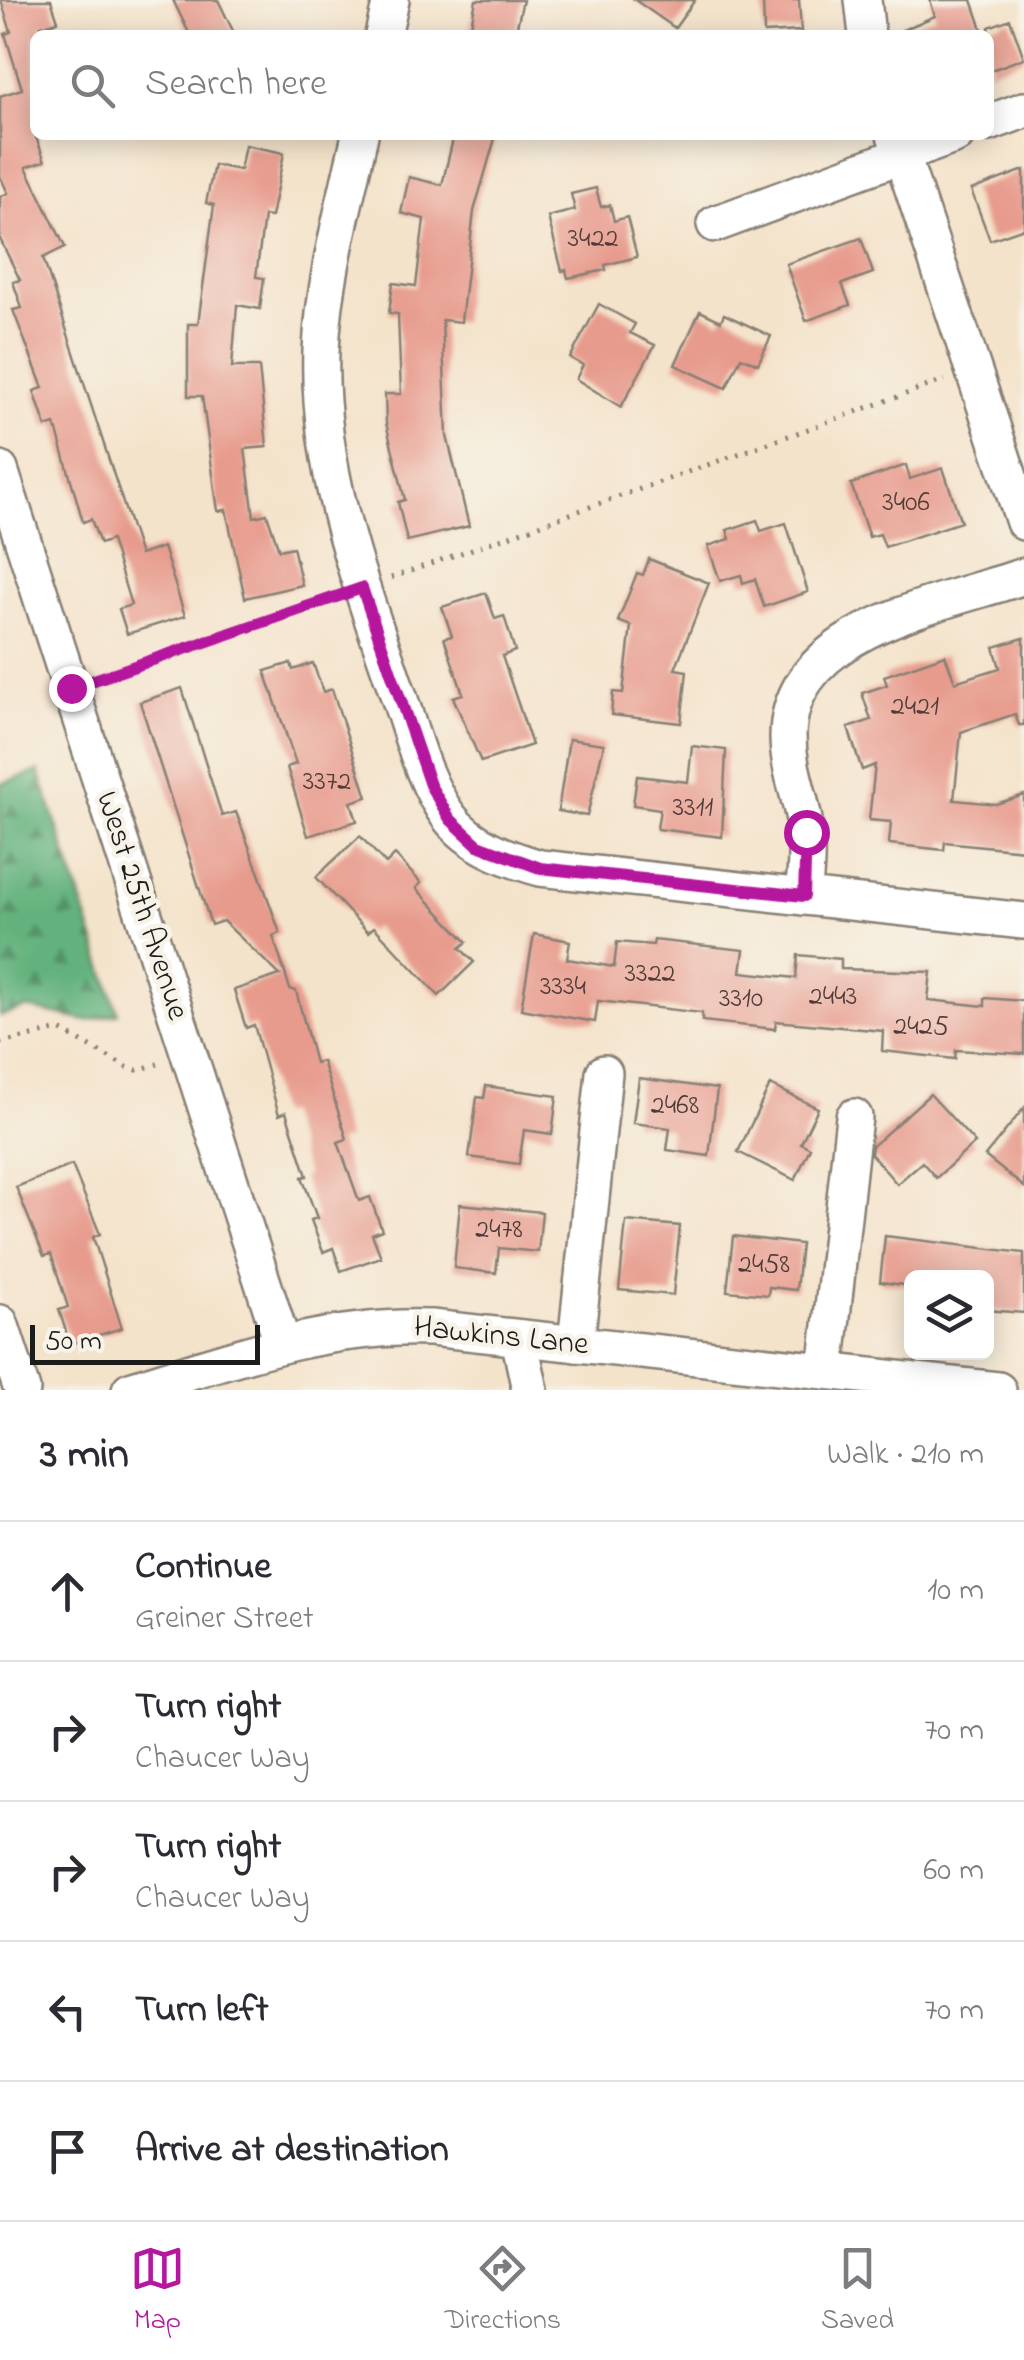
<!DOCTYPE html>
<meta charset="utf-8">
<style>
body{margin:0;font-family:"Indie Flower",sans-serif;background:#f2f2f3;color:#2b2b33}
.controls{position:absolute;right:30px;bottom:30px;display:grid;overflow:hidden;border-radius:15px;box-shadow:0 5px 25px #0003}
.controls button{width:90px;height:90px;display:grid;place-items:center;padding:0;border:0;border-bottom:2px solid #e1e1e2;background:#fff;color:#2b2b33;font:50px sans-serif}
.scale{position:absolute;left:30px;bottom:25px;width:230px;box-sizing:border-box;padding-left:10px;border:5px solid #1c1c1c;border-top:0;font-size:28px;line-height:35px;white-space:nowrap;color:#1c1c1c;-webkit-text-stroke:8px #f7f3e8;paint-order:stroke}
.stop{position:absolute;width:30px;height:30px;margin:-22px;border:8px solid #b5179e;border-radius:50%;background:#fff}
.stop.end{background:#b5179e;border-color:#fff;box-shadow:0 2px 10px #0008}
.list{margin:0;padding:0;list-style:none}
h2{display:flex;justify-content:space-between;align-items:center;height:130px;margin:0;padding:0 40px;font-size:42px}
h2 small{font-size:32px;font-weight:400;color:#7c7c81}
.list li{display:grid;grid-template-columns:65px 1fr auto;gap:30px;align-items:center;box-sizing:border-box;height:140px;padding:0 40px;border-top:2px solid #e1e1e2}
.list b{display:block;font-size:38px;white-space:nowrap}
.list p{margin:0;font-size:32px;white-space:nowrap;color:#7c7c81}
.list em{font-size:32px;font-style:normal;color:#7c7c81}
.icon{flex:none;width:55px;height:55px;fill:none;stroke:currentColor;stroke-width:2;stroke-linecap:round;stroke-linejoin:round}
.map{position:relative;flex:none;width:1024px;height:1390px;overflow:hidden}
.search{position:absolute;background:#fff;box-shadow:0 5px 25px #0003;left:30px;right:30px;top:30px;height:110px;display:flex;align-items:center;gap:25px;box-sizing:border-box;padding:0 35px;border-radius:15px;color:#7c7c81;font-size:38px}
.sheet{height:830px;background:#fff}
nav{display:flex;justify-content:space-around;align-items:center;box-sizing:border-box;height:140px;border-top:2px solid #e1e1e2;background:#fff;font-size:28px;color:#7c7c81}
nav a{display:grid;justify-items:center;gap:5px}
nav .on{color:#b5179e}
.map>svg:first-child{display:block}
.forest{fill:url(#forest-firs);stroke:#40674c;stroke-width:2.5}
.building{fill:#e79b8d}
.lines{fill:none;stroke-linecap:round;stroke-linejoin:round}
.minor-casing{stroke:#888074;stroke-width:40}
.path{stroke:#888074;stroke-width:5;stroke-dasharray:2.5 8;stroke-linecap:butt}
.minor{stroke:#fff;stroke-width:35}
.route{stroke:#b5179e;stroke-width:12}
.labels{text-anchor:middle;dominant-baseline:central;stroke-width:9;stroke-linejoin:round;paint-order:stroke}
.number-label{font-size:28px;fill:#4f3c38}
.street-label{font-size:32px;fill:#1c1c1c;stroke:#f7f3e8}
</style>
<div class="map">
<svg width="1024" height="1390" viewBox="0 0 1024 1390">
<defs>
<pattern id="forest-firs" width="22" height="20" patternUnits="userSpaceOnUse" patternTransform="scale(2.5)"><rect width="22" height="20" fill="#64b27d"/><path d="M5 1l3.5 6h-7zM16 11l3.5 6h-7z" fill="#529066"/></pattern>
</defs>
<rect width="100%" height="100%" fill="#f7f3e8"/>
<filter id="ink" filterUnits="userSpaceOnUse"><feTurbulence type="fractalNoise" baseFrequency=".01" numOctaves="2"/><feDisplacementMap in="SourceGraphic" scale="20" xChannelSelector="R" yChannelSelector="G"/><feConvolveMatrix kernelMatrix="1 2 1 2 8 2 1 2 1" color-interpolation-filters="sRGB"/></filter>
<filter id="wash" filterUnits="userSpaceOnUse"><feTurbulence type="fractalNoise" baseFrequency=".0048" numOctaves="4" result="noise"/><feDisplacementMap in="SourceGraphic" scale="40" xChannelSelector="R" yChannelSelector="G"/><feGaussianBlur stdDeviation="2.25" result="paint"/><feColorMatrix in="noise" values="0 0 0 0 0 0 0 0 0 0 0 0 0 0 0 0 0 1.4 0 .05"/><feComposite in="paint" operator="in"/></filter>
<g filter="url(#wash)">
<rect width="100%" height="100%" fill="#f4e3cb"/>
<polygon class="forest" points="39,771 118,1013 87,1021 27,1008 0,1016 0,784"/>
<g id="blocks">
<g class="building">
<polygon points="1,0 51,0 58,21 41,26 44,35 35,35 35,135 45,161 26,167 65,247 43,258 140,555 163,547 185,616 127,634 119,609 131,605 111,540 100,544 91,519 83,522 55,424 46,427 34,391 43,388 13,310 22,308 13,282 20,280 0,239 0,197 8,193 0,176 0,96 22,89 5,34 11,32"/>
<polygon points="173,0 218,0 235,35 190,35"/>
<polygon points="476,0 523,0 515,35 469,35"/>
<polygon points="635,0 695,0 675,28"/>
<polygon points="763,0 799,0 801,31 764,33"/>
<polygon points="930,0 972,0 984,35 891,35 935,16"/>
<polygon points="1010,19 1024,58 989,71 989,27"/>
<polygon points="454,135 496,135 474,211 461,322 442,320 447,436 469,526 407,541 398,502 405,500 386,423 385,394 401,394 398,314 389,313 393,283 416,286 424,219 401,213 409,177 442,185"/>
<polygon points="245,145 284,153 271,217 264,216 256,277 264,278 260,309 237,305 232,367 259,367 267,447 245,449 254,517 267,514 279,550 293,547 302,585 245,598 226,510 218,511 202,396 188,396 188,324 198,324 214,205 206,203 214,165 240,170"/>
<polygon points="1024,170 1024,228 990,240 971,190"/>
<polygon points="596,188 601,207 610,205 614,221 627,217 637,257 605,265 606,270 568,278 566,270 562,271 548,217 575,210 571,194"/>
<polygon points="861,238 873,273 842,284 850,305 806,321 786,264"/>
<polygon points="599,304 635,324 630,333 655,345 621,407 576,379 583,365 570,358"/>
<polygon points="700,311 721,321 724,314 771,336 758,364 741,357 726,388 675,365"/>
<polygon points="906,465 910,479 943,468 961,522 885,547 880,534 869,537 851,484"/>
<polygon points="757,520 761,531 786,523 808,592 764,607 755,579 743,583 741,575 720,581 708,546 730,539 727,530"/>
<polygon points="649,559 709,583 675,669 687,671 681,723 611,715 613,692 623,693 631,626 618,621 637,573 643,575"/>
<polygon points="486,593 495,619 504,616 515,651 502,656 532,745 481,762 453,697 463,694 444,638 452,636 442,607"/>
<polygon points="1024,638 1024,725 1019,725 1015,714 961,732 954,800 996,804 1024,795 1024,850 945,842 944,850 889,844 891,822 869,820 875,765 862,770 848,728 871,720 862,693 887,685 884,676 945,655 955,682 1000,668 994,647"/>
<polygon points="291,663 293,670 313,663 323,692 332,689 367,797 351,802 357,821 308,836 287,767 296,764 265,671"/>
<polygon points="182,688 222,816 236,812 257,868 280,933 273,936 290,989 296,991 315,1063 322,1061 347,1139 338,1142 359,1201 370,1197 382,1230 372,1234 381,1257 341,1271 333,1248 323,1252 311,1220 317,1218 302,1177 307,1176 286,1112 279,1115 254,1025 246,1028 234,990 280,975 223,921 211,925 140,702"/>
<polygon points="569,739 604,744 587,816 558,811"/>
<polygon points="692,746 726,750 722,837 657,829 660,809 633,805 637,776 688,782"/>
<polygon points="360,836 386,864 395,855 421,883 416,888 467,942 460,948 474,962 439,996 374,927 368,932 316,877"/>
<polygon points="534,934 570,941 567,959 614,967 617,942 653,945 654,940 744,950 741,972 796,978 798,955 841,959 841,969 931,972 928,1000 985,1006 985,998 1024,1001 1024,1054 956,1050 955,1059 882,1051 883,1031 776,1021 775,1029 702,1021 702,1013 598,1001 595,1022 521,1009"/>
<polygon points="639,1078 717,1089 709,1156 667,1150 670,1128 633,1123"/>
<polygon points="770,1085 818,1108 801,1143 810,1148 795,1180 738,1152"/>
<polygon points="486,1086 557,1096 552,1134 524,1130 519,1164 469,1157 477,1097 484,1098"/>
<polygon points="930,1094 975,1143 936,1178 922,1162 897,1184 871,1154 872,1146"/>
<polygon points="1024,1108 1024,1187 985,1156"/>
<polygon points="72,1165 100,1234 93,1237 122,1328 70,1344 59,1310 68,1307 51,1254 44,1256 16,1187"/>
<polygon points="460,1204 542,1212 538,1252 499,1248 496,1273 454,1268"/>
<polygon points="626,1221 680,1226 673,1295 619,1290"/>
<polygon points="733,1236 801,1244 796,1290 769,1287 768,1295 727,1291"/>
<polygon points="885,1236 1024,1253 1024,1313 986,1310 986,1278 912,1278 912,1286 880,1282"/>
</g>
</g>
</g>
<g filter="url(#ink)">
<use href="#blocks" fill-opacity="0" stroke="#888074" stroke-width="2.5"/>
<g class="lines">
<defs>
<g id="minor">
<polyline points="863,0 867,35"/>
<polyline points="383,35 391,0"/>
<polyline points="989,123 1024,110"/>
<path d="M 360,135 C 344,207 324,278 321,351 C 317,469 359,581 397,691 C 412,733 422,780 449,817 C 471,846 506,858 540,868 L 1024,921"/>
<polyline points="895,135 1024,522"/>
<polyline points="715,224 956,135"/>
<polyline points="0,470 282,1342"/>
<path d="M 803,897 C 806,871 808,846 804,820 C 799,792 788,766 788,737 C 788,628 943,604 1024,576"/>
<polyline points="0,1323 22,1390"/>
<polyline points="519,1338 530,1390"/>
<polyline points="576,1344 604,1073"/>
<polyline points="826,1371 854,1117"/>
<path d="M 130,1390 C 230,1359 325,1324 431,1328 L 998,1390"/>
</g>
</defs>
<use href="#minor" class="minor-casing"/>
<g class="path">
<polyline points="391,578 945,380"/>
<polyline points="102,677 333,598"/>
<polyline points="0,1043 60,1030 127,1067 137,1070 158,1064"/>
</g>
<use href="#minor" class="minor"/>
</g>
</g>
<g class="lines" filter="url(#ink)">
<polyline class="route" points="71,688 362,588 430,785 450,819 478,845 540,868 804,896 806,832"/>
</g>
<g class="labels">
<g class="number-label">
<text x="593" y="239">3422</text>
<text x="906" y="503">3406</text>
<text x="915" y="707">2421</text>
<text x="327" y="782">3372</text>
<text x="693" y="808">3311</text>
<text x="650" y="974">3322</text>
<text x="563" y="987">3334</text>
<text x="833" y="997">2443</text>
<text x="741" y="999">3310</text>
<text x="921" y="1027">2425</text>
<text x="675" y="1106">2468</text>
<text x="499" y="1230">2478</text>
<text x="764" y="1265">2458</text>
</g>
<g class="street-label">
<text transform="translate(141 906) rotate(72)">West 25th Avenue</text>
<text transform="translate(501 1337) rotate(6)">Hawkins Lane</text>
</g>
</g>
</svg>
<div class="controls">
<button><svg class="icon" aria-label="layers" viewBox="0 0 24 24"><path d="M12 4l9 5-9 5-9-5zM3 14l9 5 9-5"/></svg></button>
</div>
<div class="scale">50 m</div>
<div class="stop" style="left:806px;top:832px"></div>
<div class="stop end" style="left:71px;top:688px"></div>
<div class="search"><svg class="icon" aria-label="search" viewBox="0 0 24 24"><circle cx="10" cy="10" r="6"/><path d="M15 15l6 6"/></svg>Search here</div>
</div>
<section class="sheet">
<h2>3 min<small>Walk · 210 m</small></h2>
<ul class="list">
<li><svg class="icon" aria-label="ahead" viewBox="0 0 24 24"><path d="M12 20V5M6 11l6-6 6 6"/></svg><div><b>Continue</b><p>Greiner Street</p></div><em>10 m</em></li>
<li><svg class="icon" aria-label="right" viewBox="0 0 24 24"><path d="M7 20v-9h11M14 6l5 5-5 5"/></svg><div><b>Turn right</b><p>Chaucer Way</p></div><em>70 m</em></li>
<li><svg class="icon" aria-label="right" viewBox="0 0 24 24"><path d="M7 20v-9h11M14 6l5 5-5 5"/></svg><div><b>Turn right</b><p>Chaucer Way</p></div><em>60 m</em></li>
<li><svg class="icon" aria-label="left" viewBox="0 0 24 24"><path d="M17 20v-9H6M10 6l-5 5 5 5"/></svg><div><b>Turn left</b></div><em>70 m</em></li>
<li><svg class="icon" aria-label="arrive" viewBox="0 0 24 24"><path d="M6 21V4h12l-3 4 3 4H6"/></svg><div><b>Arrive at destination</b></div></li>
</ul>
</section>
<nav>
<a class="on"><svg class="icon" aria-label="map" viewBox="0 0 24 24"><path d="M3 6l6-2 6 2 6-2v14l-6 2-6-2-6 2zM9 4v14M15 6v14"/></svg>Map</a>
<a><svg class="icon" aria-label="directions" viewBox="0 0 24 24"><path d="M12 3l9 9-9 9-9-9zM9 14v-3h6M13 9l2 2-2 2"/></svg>Directions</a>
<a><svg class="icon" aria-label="saved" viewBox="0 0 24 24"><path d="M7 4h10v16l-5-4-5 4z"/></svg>Saved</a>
</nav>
